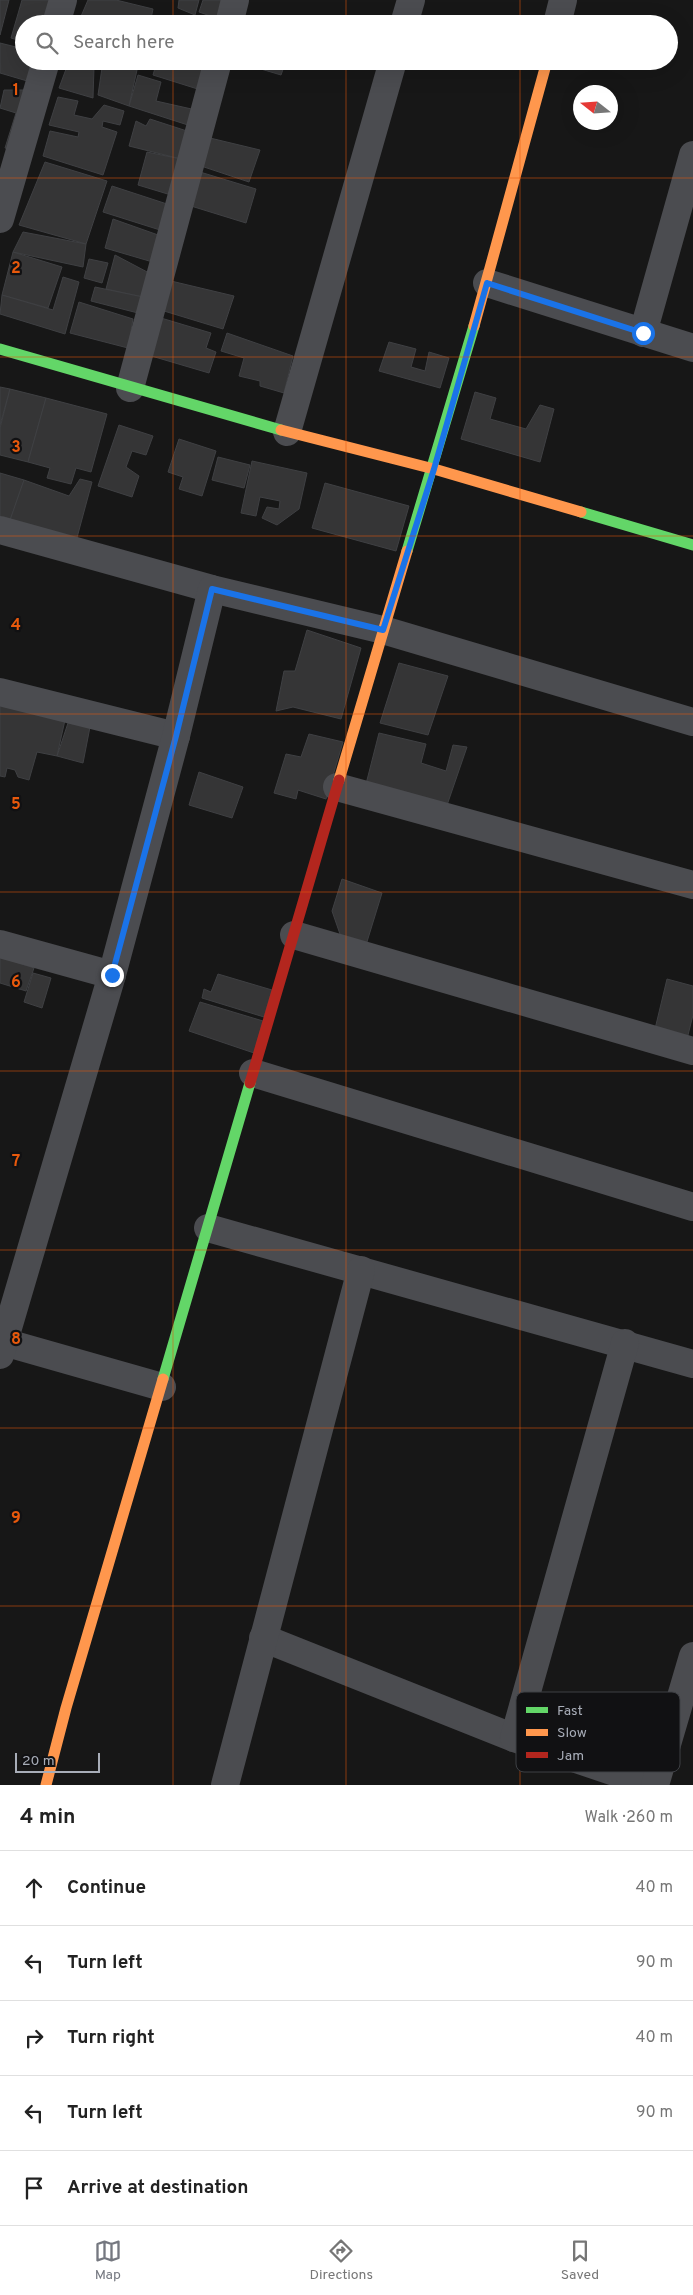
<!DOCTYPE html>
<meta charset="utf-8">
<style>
body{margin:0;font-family:Overpass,sans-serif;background:#f6f6f6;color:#222}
.compass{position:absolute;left:573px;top:85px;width:45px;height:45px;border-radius:50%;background:#fff;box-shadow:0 5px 20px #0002;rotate:287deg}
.scale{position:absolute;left:15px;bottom:12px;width:85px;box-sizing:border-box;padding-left:5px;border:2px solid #a8adb8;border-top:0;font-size:14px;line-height:18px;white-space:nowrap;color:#a8adb8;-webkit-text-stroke:4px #111113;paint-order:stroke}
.stop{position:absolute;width:15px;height:15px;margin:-11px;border:4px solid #1a73e8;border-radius:50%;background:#fff}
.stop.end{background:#1a73e8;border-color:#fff;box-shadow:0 1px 5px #0008}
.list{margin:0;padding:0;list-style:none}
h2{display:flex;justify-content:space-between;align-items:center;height:65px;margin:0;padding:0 20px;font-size:21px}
h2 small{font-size:16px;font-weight:400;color:#767676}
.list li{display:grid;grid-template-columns:32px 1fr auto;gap:15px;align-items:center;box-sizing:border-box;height:75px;padding:0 20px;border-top:1px solid #e0e0e0}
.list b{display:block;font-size:19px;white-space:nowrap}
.list em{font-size:16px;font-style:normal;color:#767676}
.icon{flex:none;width:28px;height:28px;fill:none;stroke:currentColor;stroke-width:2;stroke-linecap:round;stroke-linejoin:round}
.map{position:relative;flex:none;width:693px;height:1785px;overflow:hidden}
.search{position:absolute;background:#fff;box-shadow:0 5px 20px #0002;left:15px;right:15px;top:15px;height:55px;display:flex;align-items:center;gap:12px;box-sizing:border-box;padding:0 18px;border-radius:28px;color:#767676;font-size:19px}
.sheet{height:440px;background:#fff}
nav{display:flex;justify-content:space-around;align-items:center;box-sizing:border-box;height:70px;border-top:1px solid #e0e0e0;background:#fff;font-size:14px;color:#767676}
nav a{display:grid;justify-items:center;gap:2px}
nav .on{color:#757880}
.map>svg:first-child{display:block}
.building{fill:#353536;stroke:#3f4043}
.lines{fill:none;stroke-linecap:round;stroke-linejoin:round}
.street{stroke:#4b4c50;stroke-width:28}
.fast{stroke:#63d668;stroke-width:11}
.slow{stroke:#ff974d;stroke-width:11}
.jam{stroke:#b3261e;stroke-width:11}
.route{stroke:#1a73e8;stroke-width:6}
.grid{fill:none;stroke:#e8590c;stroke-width:1;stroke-opacity:0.55}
.key{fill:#111113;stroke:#3e4045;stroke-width:1}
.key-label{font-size:14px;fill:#a8adb8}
.grid-label{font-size:16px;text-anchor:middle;font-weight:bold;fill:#e8590c;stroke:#111113;stroke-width:4.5;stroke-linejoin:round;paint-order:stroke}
</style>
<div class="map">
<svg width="693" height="1785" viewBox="0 0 693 1785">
<rect width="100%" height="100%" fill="#171717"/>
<g class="building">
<polygon points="0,0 9,0 0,35"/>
<polygon points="22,0 59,0 52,24 24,24 24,42 11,38"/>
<polygon points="88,0 116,0 153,9 150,24 91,24 79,21"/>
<polygon points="179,0 199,0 195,15 178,8"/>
<polygon points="203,0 224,0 219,19 199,12"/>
<polygon points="179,19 191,19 190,24 177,24"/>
<polygon points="0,43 24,49 24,61 44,61 34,83 0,73"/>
<polygon points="69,61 94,67 93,98 59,88"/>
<polygon points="103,61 116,67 119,61 139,61 129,106 98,95"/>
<polygon points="157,61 212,61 204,91 153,75"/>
<polygon points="234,61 286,61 281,75"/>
<polygon points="138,75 161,82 156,101 196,110 191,126 129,106"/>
<polygon points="4,90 33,90 20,152 5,148 16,113 0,108"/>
<polygon points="58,97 78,101 74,115 92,119 104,105 124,111 120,125 103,121 102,127 117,132 103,175 43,156 50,131 78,137 79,132 49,125"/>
<polygon points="150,119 190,132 181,159 129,146 136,121 146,126"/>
<polygon points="210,138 260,150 249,182 201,166"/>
<polygon points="147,152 181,159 171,195 138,185"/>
<polygon points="45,162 107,181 86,244 19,225"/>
<polygon points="200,172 256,189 246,223 191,206"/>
<polygon points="112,186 167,204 160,230 103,212"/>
<polygon points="113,219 161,236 156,263 105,248"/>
<polygon points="23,232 86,244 83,267 13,252"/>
<polygon points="13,252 62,267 48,308 2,295"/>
<polygon points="115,255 151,274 143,297 106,289"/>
<polygon points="89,259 108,263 102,283 84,278"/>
<polygon points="63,277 79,282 65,334 0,314 2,295 53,310"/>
<polygon points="171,281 234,296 223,329 164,311"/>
<polygon points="95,287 143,297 138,313 91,301"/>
<polygon points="79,302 133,319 128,348 70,333"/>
<polygon points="161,318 211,333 206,348 216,352 209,373 148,355"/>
<polygon points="227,333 293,356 284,393 260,386 260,381 239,376 244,358 221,351"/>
<polygon points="389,342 416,349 411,367 425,371 429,352 449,358 440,388 379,371"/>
<polygon points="0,387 10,389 0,425"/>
<polygon points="10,389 46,398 28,462 0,455 0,428"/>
<polygon points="475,392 496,398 490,419 526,429 540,405 554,409 540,462 461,439"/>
<polygon points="46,398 107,414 91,472 76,468 71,484 47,478 50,468 28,462"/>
<polygon points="119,425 153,436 146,455 132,451 126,467 139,476 132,497 98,486"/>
<polygon points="179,439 216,451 202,496 179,489 183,477 168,472"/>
<polygon points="218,457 250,465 244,488 212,480"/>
<polygon points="252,461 307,473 299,509 277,525 262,518 267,507 279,509 280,501 260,497 256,516 241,513"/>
<polygon points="0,473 24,480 8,526 0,524"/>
<polygon points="80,479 92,482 75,545 8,526 24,480 69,496"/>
<polygon points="325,483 409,506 396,551 312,528"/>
<polygon points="307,630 361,648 341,719 293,707 276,711 284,671 295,671"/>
<polygon points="399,663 448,676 428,735 380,723"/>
<polygon points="0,702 65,720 57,756 37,752 29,780 18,777 15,770 7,768 5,777 0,776"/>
<polygon points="68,723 90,727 83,763 57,756"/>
<polygon points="379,733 426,744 421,763 446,771 453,745 467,747 445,811 365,788"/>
<polygon points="309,734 343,742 326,799 298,790 296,799 274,793 286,754 301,757"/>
<polygon points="199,772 243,787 232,818 189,805"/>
<polygon points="342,879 382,893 366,945 341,937 332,911"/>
<polygon points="0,957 34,968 26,991 0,983"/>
<polygon points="33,973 51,978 42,1008 24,1002"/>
<polygon points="218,974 272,990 264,1017 202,998 204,989 211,992"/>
<polygon points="667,979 693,986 693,1015 687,1039 655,1029"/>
<polygon points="200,1002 263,1021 254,1053 189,1031"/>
</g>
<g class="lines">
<g class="street">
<polyline points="56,24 63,0"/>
<polyline points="229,24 235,0"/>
<polyline points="404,24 411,0"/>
<polyline points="557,24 563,0"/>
<polyline points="0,219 46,61"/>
<polyline points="487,283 693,348"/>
<polyline points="643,333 693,155"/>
<polyline points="130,388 218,61"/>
<polyline points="287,432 393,61"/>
<polyline points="0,530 212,589 383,630 693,722"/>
<polyline points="0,692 176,736"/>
<polyline points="337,787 693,885"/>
<polyline points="294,935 693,1051"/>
<polyline points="0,944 112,975"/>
<polyline points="253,1073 693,1207"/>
<polyline points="208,1228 693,1364"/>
<polyline points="0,1341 162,1387"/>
<polyline points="0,1355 112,975 176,736 212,589"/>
<polyline points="263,1638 514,1738 653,1785"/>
<polyline points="514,1738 625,1343"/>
<polyline points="225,1785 361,1270"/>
<polyline points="655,1785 693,1656"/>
</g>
<g class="fast">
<polyline points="0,349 281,430"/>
<polyline points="581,512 693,545"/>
<polyline points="407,551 474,326"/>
<polyline points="163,1379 250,1083"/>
</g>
<g class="slow">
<polyline points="474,326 547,61"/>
<polyline points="281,430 434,469 581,512"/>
<polyline points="339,780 407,551"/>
<polyline points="46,1785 66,1708 163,1379"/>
</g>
<polyline class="jam" points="250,1083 339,780"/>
</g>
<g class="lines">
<polyline class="route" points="112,975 176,736 212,589 383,630 434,469 487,283 643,333"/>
</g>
<path class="grid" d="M 173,0 L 173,24M 346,0 L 346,24M 520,0 L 520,24M 173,61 L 173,1785M 346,61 L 346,1785M 520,61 L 520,1785M 0,178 L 693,178M 0,357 L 693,357M 0,536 L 693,536M 0,714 L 693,714M 0,892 L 693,892M 0,1071 L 693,1071M 0,1250 L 693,1250M 0,1428 L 693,1428M 0,1606 L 693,1606"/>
<rect x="516" y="1692" width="164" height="80" rx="8" class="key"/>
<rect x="526" y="1707" width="22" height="6" fill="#63d668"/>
<rect x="526" y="1729" width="22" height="7" fill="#ff974d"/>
<rect x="526" y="1752" width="22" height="6" fill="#b3261e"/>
<g class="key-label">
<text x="557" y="1715">Fast</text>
<text x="557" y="1737">Slow</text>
<text x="557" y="1760">Jam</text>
</g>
<g class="grid-label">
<text x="16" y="95">1</text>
<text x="16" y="273">2</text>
<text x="16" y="452">3</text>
<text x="16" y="630">4</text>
<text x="16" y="809">5</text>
<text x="16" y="987">6</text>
<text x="16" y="1166">7</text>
<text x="16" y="1344">8</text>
<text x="16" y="1523">9</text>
</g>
</svg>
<svg class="compass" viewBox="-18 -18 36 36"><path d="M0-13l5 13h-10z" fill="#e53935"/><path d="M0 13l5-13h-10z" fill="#767676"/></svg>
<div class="scale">20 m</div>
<div class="stop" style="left:643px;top:333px"></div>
<div class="stop end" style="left:112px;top:975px"></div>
<div class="search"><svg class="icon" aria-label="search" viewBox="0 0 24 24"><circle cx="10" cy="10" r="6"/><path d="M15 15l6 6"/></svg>Search here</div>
</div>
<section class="sheet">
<h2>4 min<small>Walk · 260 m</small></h2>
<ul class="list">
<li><svg class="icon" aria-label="ahead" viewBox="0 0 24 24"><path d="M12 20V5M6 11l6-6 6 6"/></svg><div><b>Continue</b></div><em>40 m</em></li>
<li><svg class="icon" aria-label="left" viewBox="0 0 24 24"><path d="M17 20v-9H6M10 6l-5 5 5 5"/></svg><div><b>Turn left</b></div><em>90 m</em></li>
<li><svg class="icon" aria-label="right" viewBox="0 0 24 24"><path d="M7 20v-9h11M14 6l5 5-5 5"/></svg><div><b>Turn right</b></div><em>40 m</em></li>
<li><svg class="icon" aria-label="left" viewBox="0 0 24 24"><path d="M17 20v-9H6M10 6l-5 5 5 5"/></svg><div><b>Turn left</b></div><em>90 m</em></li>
<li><svg class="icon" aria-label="arrive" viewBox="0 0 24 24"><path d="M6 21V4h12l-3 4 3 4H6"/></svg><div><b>Arrive at destination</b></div></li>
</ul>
</section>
<nav>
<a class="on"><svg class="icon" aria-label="map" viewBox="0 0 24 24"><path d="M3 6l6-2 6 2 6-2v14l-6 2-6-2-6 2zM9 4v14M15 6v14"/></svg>Map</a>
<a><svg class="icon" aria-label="directions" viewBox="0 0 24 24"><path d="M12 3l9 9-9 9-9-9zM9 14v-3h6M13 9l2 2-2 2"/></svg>Directions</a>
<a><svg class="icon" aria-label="saved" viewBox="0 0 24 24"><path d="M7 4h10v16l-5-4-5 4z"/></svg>Saved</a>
</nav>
